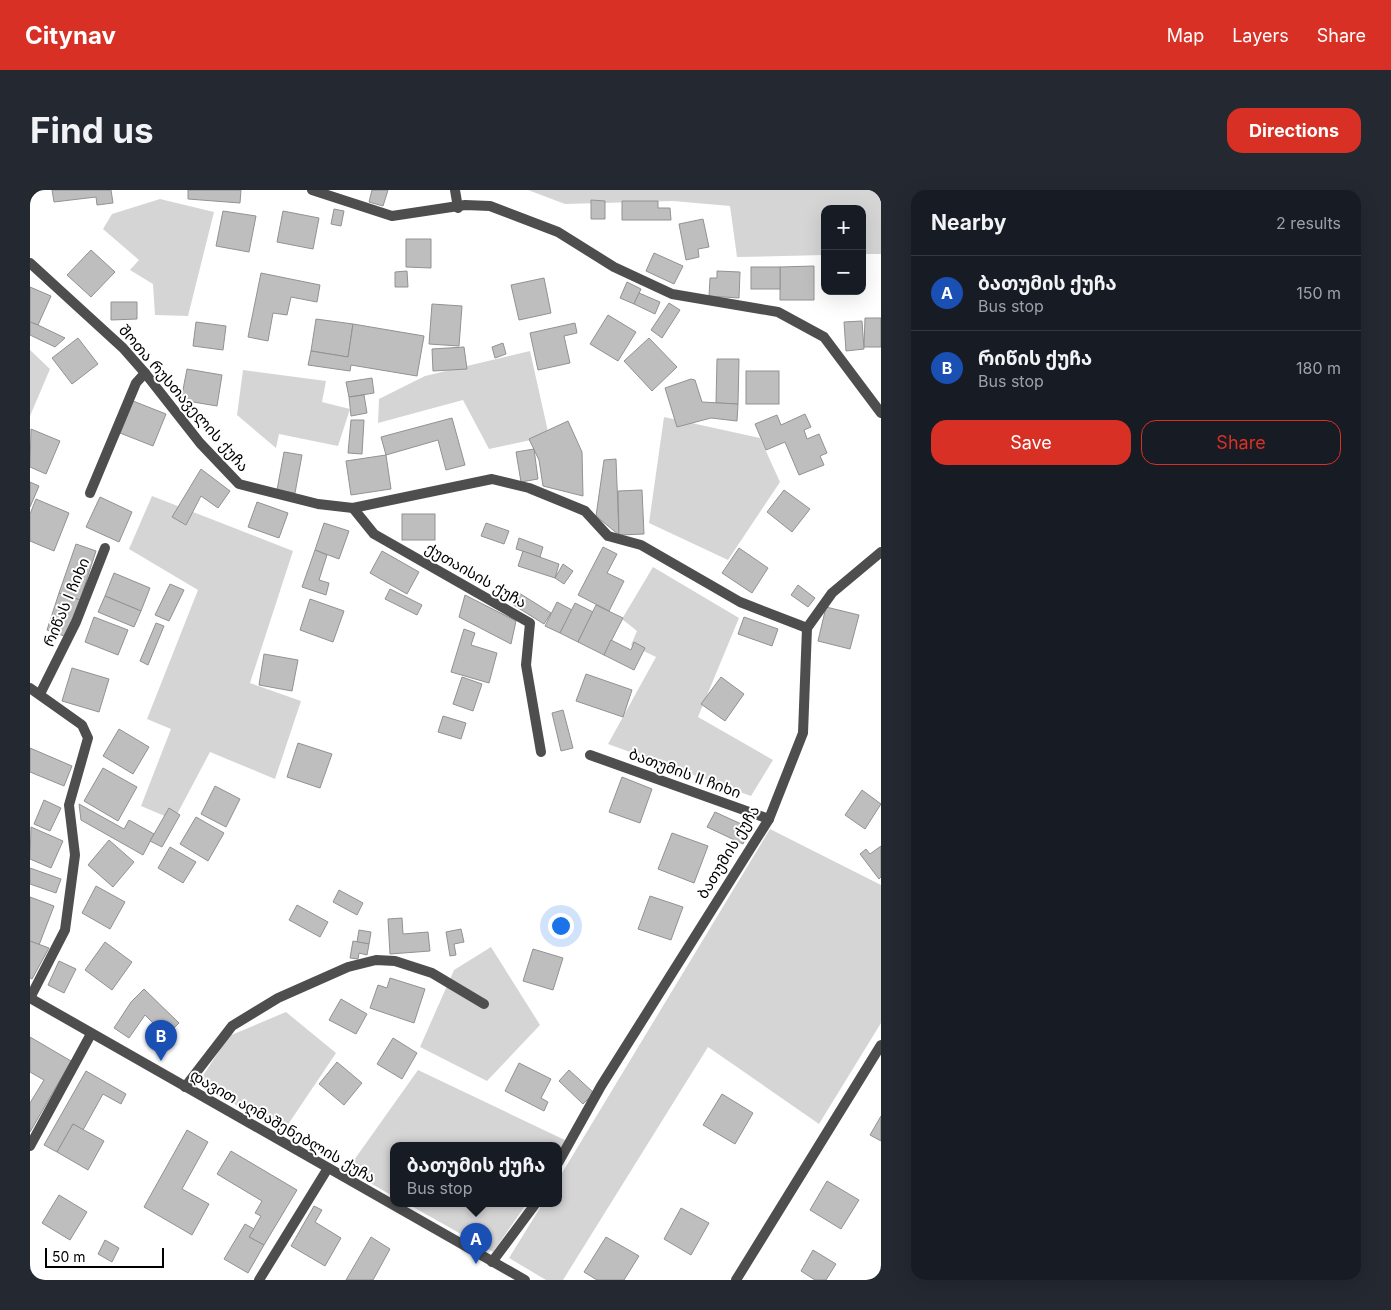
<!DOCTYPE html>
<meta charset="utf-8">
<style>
body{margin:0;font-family:Inter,"Noto Sans Georgian",sans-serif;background:#242831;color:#f1f3f6}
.controls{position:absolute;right:15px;top:15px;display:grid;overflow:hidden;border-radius:10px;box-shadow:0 5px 20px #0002}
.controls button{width:45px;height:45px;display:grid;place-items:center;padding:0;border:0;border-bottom:1px solid #363941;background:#171b24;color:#f1f3f6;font:25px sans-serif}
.scale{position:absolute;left:15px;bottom:12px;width:119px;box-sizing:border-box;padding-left:5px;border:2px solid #000;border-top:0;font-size:14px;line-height:18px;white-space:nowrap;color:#000;-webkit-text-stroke:4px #fff;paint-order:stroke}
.you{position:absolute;left:530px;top:735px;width:18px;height:18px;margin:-12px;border:4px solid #fff;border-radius:50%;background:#1a73e8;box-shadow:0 0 0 8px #1a73e833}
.badge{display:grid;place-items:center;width:32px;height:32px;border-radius:50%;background:#d93025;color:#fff;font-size:16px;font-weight:700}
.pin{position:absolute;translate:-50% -41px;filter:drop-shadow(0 1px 2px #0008)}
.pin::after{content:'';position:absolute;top:26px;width:18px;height:15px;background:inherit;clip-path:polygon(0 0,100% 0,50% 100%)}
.popup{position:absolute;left:360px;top:952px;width:172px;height:65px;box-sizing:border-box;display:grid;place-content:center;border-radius:10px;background:#171b24;filter:drop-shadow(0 1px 4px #0005);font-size:16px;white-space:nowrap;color:#9ea1a6}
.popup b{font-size:19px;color:#f1f3f6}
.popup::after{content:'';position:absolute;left:50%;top:100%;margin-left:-10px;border:10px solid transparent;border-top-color:#171b24}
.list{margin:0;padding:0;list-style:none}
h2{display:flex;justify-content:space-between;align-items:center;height:65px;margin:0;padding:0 20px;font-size:21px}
h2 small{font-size:16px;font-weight:400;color:#9ea1a6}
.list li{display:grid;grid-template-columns:32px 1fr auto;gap:15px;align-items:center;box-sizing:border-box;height:75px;padding:0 20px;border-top:1px solid #363941}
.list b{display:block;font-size:19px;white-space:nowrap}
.list p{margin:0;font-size:16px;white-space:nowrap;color:#9ea1a6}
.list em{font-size:16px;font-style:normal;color:#9ea1a6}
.actions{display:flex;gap:10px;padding:15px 20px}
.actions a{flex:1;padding:11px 0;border:1px solid #d93025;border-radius:15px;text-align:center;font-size:18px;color:#d93025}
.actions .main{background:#d93025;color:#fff}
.map{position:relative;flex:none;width:851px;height:1090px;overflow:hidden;border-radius:15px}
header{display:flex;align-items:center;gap:30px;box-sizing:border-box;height:70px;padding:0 25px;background:#d93025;color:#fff}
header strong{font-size:24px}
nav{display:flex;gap:28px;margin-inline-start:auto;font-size:18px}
.intro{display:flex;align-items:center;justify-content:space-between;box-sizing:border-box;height:120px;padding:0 30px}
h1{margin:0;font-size:35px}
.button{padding:12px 22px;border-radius:15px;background:#d93025;color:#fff;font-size:18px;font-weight:700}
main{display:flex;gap:30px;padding:0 30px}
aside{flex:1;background:#171b24;border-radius:15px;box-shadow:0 5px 20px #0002}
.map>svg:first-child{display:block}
.green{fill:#d5d5d5}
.building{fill:#bebebe;stroke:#929292}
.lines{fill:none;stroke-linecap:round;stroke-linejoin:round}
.minor{stroke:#4e4e4e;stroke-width:10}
.tertiary{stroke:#4e4e4e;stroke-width:10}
.labels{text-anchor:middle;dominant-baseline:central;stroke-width:4;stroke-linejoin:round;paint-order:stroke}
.street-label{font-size:15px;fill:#000;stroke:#fff}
</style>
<header>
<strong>Citynav</strong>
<nav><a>Map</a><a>Layers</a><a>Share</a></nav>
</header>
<div class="intro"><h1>Find us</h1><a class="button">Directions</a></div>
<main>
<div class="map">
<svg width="851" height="1090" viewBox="0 0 851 1090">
<rect width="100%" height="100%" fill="#fff"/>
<g class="green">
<polygon points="498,0 851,0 851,64 832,64 832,19 795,19 795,65 707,67 700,16 643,11 535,14"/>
<polygon points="130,9 184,22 158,126 125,125 123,94 100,80 109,70 73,39 82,24"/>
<polygon points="0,160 20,179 0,226"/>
<polygon points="500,161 519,246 459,259 433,210 348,233 349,209 395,186"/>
<polygon points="213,180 296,191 292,212 320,219 308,256 249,244 246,258 207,225"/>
<polygon points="634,227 730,248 750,292 698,370 619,333"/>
<polygon points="122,306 263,361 220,493 271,511 245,589 180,562 144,630 111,616 141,539 117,529 168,400 99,359"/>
<polygon points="623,377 709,428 668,527 743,570 721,606 578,554 626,467 601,455 607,441 592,429"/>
<polygon points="740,639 851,695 851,833 789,934 678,857 533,1090 516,1090 479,1068 513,1013 528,1013 529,988"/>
<polygon points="461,757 510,835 457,891 390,857 424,780"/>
<polygon points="256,822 306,863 253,942 168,893 199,846"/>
<polygon points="388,880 537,951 529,964 528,955 364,955 363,1006 317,980"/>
<polygon points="376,1013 497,1013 463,1062"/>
</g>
<g class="building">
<polygon points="22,0 81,0 83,13 67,15 66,7 24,12"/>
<polygon points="158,0 211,0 210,13 158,9"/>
<polygon points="342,0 358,0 353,16 339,12"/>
<polygon points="561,10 575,11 575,29 561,29"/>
<polygon points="592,11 628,11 628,18 640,18 641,30 592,30"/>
<polygon points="304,19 314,21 311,36 301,34"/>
<polygon points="193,21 226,26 219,62 186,56"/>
<polygon points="253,21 289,28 283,59 247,52"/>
<polygon points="673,29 679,57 668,59 669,67 656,70 649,34"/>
<polygon points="376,49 401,49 401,78 376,77"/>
<polygon points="61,60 85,82 61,107 37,85"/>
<polygon points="624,63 653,76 644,94 616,81"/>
<polygon points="784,76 784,110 750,110 750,77"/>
<rect x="721" y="77" width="29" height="22"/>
<polygon points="377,81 378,97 365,97 365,82"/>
<polygon points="687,81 710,82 709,108 679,106 680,88 687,88"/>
<polygon points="231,83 290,95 287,112 261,107 257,125 243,123 238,151 218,147"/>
<polygon points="514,88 521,123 489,130 481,95"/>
<polygon points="597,92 611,99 604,114 590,108"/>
<polygon points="0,97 21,106 8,135 0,132"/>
<polygon points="609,103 630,112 625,124 604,114"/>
<polygon points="81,112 107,112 107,129 81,130"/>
<polygon points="639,113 650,120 632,148 621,140"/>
<polygon points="402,114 432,116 429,156 399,154"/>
<polygon points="578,125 606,142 588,171 560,154"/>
<polygon points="835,128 851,128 851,157 834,157"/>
<polygon points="286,129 323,134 318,167 281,161"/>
<polygon points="832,131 834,159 816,161 814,132"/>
<polygon points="0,132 8,135 35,148 25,157 0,145"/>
<polygon points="166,132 196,136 193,160 163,156"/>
<polygon points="545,133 547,143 534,146 540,173 508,180 500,143"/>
<polygon points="323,134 394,146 387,186 321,175 320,181 278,175 281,161 318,167"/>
<polygon points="48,148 68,174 42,194 22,168"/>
<polygon points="619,148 647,177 622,201 594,171"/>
<polygon points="473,153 476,164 465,168 462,157"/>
<polygon points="434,157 437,179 403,181 402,159"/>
<polygon points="687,169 709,169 708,214 686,213"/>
<polygon points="157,179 192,185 187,216 151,210"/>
<rect x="716" y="181" width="33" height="33"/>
<polygon points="342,188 344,203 319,207 316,192"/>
<polygon points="661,189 665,190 672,212 708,214 707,231 681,228 647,237 635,198"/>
<polygon points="334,205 337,223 321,226 319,207"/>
<polygon points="103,211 136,224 123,256 90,243"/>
<polygon points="775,224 781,237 774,240 777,249 789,244 797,263 790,266 794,275 769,285 755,252 736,260 725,234 747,225 751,235"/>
<polygon points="422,228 435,275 416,280 408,250 356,265 351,247"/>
<polygon points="321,230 334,230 332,264 318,263"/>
<polygon points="538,231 552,262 553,306 513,296 509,270 499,249"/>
<polygon points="1,239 30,251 16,284 0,277"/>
<polygon points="504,259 508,289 491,292 486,262"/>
<polygon points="254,262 272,265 265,303 247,300"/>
<polygon points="356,265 361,299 321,305 316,271"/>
<polygon points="586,269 589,345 566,326 574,270"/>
<polygon points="171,279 200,301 188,318 171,306 156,335 142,327"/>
<polygon points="0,292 9,296 0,317"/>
<polygon points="612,300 614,344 589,345 588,301"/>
<polygon points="754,300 780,319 762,342 737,322"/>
<polygon points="70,307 102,322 89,352 56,337"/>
<polygon points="6,309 39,323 24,361 0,351 0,324"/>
<polygon points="227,312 258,323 249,348 218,337"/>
<rect x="372" y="324" width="33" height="26"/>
<polygon points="294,333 319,341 309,369 285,360"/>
<polygon points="456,333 479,341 474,354 451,346"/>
<polygon points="489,348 513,357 510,367 486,359"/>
<polygon points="46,354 66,361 50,410 29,403"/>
<polygon points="573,357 587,364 577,383 594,391 579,421 548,405"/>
<polygon points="709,358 738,378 722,403 692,383"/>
<polygon points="285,360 297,365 289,390 299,393 296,405 272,397"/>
<polygon points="352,361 389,382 377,404 340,383"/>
<polygon points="493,361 529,374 525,388 488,376"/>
<polygon points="533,374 543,381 534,394 525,388"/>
<polygon points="84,383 120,398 111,421 75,406"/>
<polygon points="140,394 154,400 139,431 125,425"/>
<polygon points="768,395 785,408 778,417 761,405"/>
<polygon points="360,399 392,415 387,425 355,409"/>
<polygon points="29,403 50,410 37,447 17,440"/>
<polygon points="489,403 521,423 514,434 482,414"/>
<polygon points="435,405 486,431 481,454 429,427"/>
<polygon points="75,406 111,421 104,437 68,422"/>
<polygon points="280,409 314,421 303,452 270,440"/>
<polygon points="527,412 542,420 530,443 515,436"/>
<polygon points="545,413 563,422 548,452 530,443"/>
<polygon points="566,415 593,428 574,465 548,452"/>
<polygon points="796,417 829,425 820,459 788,451"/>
<polygon points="64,427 98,440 88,465 55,452"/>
<polygon points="714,427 748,439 742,456 708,444"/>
<polygon points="126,433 134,436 118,475 110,471"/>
<polygon points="434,439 445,443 441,455 467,463 459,493 421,482"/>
<polygon points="581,450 601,460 604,452 615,458 604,480 574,465"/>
<polygon points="234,464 268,470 262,501 229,495"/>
<polygon points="42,478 79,489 69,522 32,511"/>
<polygon points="556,484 602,500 593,527 546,511"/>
<polygon points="432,487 452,494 443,521 423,514"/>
<polygon points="691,487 714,504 695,531 671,514"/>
<polygon points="533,520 543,558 531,561 522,523"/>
<polygon points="413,526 436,533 431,549 408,542"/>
<polygon points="89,539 119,557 103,584 73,566"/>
<polygon points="268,553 302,564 290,598 257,587"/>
<polygon points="0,558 42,576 34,596 0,582"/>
<polygon points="73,578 107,597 88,631 54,611"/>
<polygon points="592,587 622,599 610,633 579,622"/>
<polygon points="185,596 210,609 196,637 171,624"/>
<polygon points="832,600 851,614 835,639 815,625"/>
<polygon points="14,610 31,618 20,641 4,634"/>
<polygon points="49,614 94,639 99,630 124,644 113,665 51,630"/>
<polygon points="139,618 150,625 132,657 120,651"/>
<polygon points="685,622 720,638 713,654 677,637"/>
<polygon points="166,627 194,643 178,671 150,654"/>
<polygon points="1,637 33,651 21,678 0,669"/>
<polygon points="642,643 678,656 664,693 628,679"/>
<polygon points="79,650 104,672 83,697 58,675"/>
<polygon points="851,656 851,687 849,689 830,664 836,659 840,664"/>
<polygon points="140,657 166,672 153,693 128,678"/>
<polygon points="0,678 31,689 26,703 0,694"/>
<polygon points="66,696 95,712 80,739 52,723"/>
<polygon points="309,700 333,713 327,725 303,712"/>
<polygon points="620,706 653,717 641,750 608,739"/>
<polygon points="0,707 24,716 9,755 0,751"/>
<polygon points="267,715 298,732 290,747 259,730"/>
<polygon points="372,728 373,744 398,742 400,761 360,764 358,729"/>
<polygon points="431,739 434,752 424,754 426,765 420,766 416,742"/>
<polygon points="329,740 341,742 339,754 327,752"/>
<polygon points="0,751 19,758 2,789 0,788"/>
<polygon points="323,751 339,754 337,765 329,763 328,769 320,768"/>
<polygon points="75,752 102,772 82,800 55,780"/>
<polygon points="503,759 533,768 523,800 493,791"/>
<polygon points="29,771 46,779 34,803 18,795"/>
<polygon points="360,788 395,799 384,833 340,818 348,795 357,798"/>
<polygon points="114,799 149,833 136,846 115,825 99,848 84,838 101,812"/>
<polygon points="311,809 337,824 326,844 299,830"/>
<polygon points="0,847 41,871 0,942 0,913 14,890 0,882"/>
<polygon points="363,848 387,863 372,889 347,874"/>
<polygon points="307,872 332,893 314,915 289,894"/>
<polygon points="489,873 521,889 511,908 518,912 514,921 475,901"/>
<polygon points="539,880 564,903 553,914 529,891"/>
<polygon points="56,881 96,904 91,914 73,904 53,940 43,934 27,962 14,955"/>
<polygon points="692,904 723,923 705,954 673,935"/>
<polygon points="851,926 851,951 840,945"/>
<polygon points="43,934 74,951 58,980 27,962"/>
<polygon points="157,940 178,952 152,999 179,1014 162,1045 114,1017"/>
<polygon points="201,961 267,1000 234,1055 219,1047 231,1026 225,1023 232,1011 187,984"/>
<polygon points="797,991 829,1010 811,1039 780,1020"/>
<polygon points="29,1005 57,1022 40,1050 12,1033"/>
<polygon points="284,1016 292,1020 285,1032 311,1048 295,1076 261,1056"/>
<polygon points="651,1018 679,1033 661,1065 634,1049"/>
<polygon points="215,1034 224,1039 219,1047 234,1055 218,1083 194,1069"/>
<polygon points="341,1047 360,1059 343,1090 316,1090"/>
<polygon points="576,1047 609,1066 594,1090 567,1090 554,1082"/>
<polygon points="75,1050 89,1058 82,1072 68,1064"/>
<polygon points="783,1060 806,1074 796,1090 785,1090 771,1081"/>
</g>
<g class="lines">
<g class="minor">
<polyline points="282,0 362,26 435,15 460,16 528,42 584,77 642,104 748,122 794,147 851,223"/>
<polyline points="425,0 428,18"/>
<polyline points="0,73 93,158 115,183 170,253 209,294 288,314 323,318 462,289 499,298 555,321 578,346 611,355 710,412 777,438"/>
<polyline points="60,303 106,193 115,183"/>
<polyline points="323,318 344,344 500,433 496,475 511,562"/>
<polyline points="0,498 52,535 58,548 39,615 45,665 35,740 0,808"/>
<polyline points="10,504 46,432 75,358"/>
<polyline points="560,565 739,629"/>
<polyline points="155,897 202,836 248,808 318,777 346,770 365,771 402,783 454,814"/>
<polyline points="0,956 61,844"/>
<polyline points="528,973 571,896 739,629 773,543 777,438 802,403 851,362"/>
<polyline points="462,1072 506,1013"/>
<polyline points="229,1090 298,978"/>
<polyline points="706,1090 851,855"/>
</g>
<polyline class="tertiary" points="0,808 495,1090"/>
</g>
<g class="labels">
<g class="street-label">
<text transform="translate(154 208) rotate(49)">შოთა რუსთაველის ქუჩა</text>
<text transform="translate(446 385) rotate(30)">ქუთაისის ქუჩა</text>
<text transform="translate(36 412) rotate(-67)">რიწას I ჩიხი</text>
<text transform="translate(655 583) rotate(20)">ბათუმის II ჩიხი</text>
<text transform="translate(698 662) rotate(-59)">ბათუმის ქუჩა</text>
<text transform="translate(253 936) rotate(30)">დავით აღმაშენებლის ქუჩა</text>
</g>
</g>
</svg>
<div class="controls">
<button>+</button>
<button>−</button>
</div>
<div class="scale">50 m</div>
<div class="you"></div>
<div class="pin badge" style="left:446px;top:1074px;background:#1a4fb4">A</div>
<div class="popup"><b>ბათუმის ქუჩა</b>Bus stop</div>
<div class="pin badge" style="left:131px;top:871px;background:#1a4fb4">B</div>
</div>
<aside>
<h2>Nearby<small>2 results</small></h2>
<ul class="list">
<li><span class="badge" style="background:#1a4fb4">A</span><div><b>ბათუმის ქუჩა</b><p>Bus stop</p></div><em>150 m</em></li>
<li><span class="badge" style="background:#1a4fb4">B</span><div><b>რიწის ქუჩა</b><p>Bus stop</p></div><em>180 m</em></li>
</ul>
<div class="actions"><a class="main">Save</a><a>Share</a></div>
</aside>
</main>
